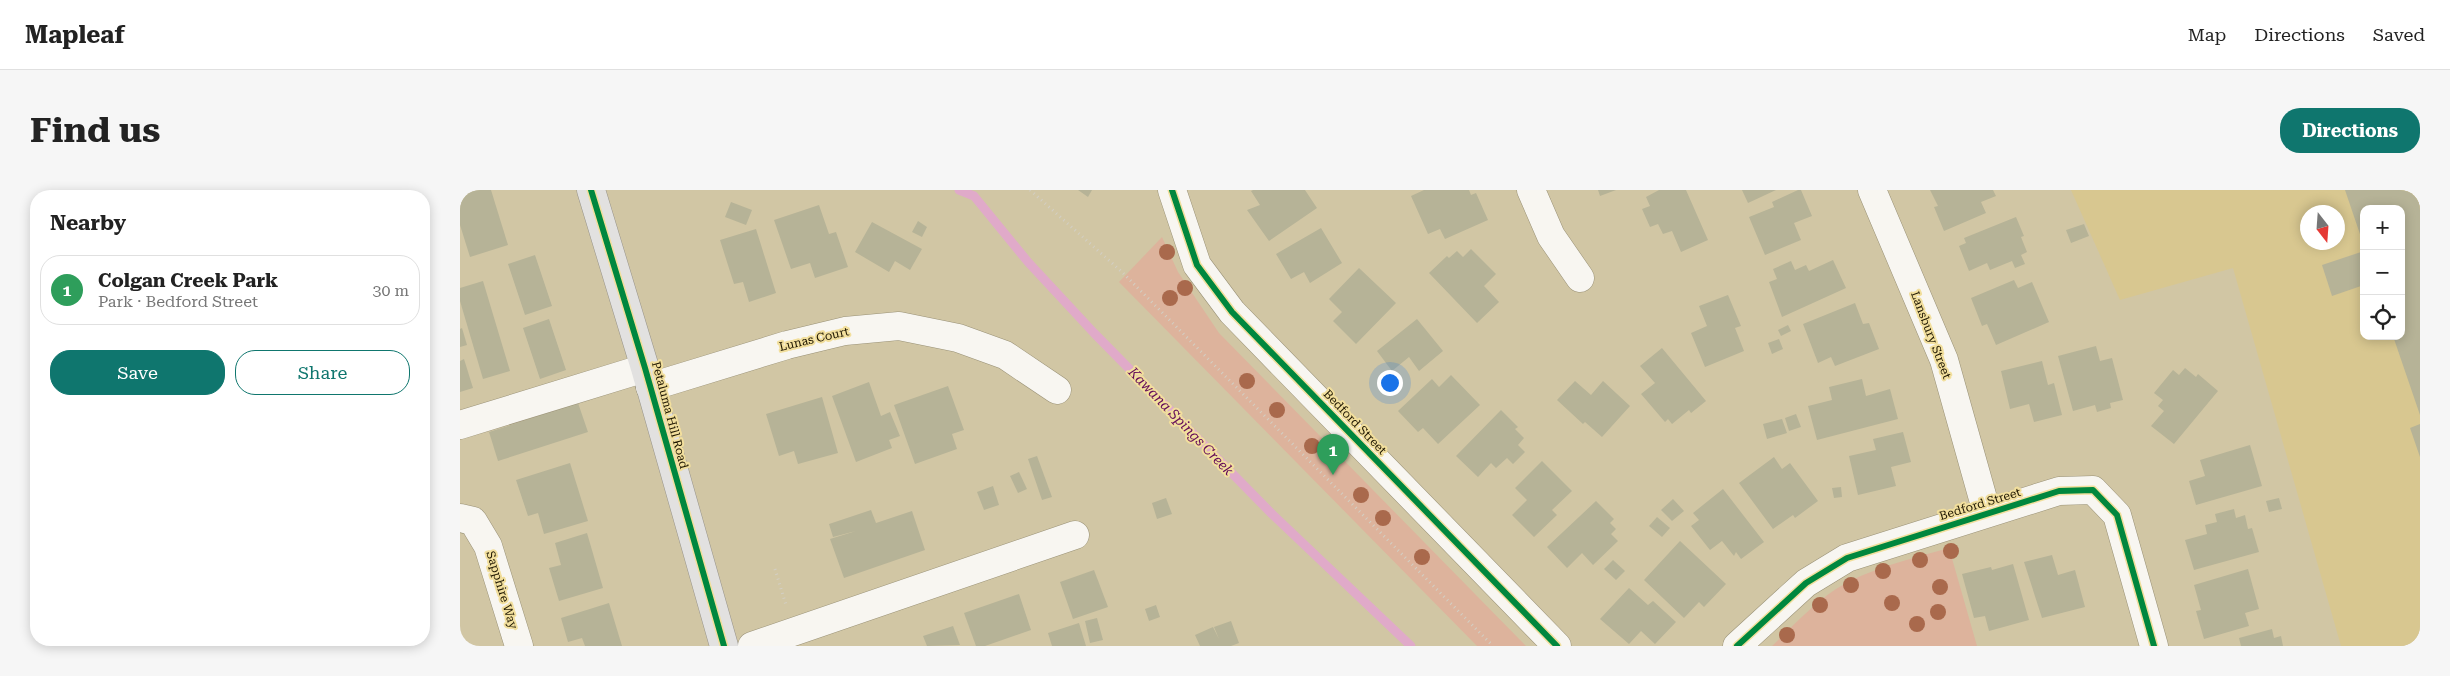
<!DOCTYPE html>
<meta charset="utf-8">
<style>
body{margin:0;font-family:"Roboto Serif",serif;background:#f6f6f6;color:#222}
.controls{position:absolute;right:15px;top:15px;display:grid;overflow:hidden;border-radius:10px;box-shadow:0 2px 12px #0003}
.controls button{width:45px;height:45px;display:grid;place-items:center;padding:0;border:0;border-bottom:1px solid #e0e0e0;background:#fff;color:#222;font:25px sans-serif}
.compass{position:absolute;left:1840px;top:15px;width:45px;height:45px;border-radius:50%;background:#fff;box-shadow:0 2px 12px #0003;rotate:163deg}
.you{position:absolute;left:929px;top:192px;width:18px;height:18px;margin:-12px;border:4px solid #fff;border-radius:50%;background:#1a73e8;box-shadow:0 0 0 8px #1a73e833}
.badge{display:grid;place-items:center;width:32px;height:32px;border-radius:50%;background:#0f766e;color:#fff;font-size:16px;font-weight:700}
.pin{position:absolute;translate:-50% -41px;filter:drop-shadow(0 1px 2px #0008)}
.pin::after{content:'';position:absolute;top:26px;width:18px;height:15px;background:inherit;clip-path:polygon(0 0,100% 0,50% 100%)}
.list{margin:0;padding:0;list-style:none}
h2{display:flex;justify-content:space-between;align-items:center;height:65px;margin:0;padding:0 20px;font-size:21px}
h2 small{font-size:16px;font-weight:400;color:#767676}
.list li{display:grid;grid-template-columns:32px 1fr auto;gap:15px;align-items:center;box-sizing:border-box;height:70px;margin:0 10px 10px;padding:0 10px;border:1px solid #e0e0e0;border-radius:20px}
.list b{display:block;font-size:19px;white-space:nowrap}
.list p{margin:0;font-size:16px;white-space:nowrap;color:#767676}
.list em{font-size:16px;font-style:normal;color:#767676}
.actions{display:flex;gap:10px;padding:15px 20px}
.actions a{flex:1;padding:11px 0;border:1px solid #0f766e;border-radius:20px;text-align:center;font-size:18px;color:#0f766e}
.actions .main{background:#0f766e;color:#fff}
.icon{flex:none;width:28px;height:28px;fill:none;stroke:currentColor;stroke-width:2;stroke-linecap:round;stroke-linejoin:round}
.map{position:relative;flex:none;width:1960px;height:456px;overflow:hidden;border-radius:20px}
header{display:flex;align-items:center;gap:30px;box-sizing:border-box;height:70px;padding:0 25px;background:#fff;border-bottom:1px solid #e0e0e0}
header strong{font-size:24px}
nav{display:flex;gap:28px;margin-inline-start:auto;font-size:18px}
.intro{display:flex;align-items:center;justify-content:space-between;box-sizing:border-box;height:120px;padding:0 30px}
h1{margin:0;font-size:35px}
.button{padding:12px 22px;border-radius:20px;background:#0f766e;color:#fff;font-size:18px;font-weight:700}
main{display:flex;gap:30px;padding:0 30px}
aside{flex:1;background:#fff;border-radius:20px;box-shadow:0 2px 12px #0003}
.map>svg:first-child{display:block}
.built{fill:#d8c790;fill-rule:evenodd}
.green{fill:#ddb39c}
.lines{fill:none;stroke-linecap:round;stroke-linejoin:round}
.stream{stroke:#e0aac9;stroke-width:9}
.building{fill:#b6b397}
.minor-casing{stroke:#999176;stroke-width:29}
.major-casing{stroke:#97938a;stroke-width:29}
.path{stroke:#d3cfc4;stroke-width:3;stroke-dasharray:1 4;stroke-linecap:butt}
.minor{stroke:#f8f6f1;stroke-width:28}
.major{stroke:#e2e1e0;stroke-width:28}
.cycleway-casing{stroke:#f2df9d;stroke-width:9}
.cycleway{stroke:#00873e;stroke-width:6}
.tree{fill:#a9694c}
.labels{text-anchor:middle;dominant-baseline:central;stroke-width:4;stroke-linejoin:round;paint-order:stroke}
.street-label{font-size:12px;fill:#1e1600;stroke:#f2df9d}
.water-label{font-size:14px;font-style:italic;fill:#620a59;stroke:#f2df9d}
</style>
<header>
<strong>Mapleaf</strong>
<nav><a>Map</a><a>Directions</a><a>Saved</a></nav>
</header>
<div class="intro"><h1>Find us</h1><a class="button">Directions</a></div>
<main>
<aside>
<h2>Nearby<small></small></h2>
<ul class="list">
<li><span class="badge" style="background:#2e9e5b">1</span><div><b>Colgan Creek Park</b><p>Park · Bedford Street</p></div><em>30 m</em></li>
</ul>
<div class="actions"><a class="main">Save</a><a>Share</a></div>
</aside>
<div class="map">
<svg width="1960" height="456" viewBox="0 0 1960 456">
<rect width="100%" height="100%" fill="#d1c6a4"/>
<path class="built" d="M 1611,0 L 1960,0 L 1960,456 L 1881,456 L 1773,78 L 1660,110 ZM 1904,19 L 1941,19 L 1941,146 L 1904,146 ZM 1848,22 L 1878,22 L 1878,52 L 1848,52 Z"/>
<g class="green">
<polygon points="702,47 718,82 759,143 1066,456 1017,456 659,92"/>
<path d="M 1489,358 L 1517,456 L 1312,456 C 1333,436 1352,415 1376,399 C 1410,378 1451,369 1489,358 Z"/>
</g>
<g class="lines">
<polyline class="stream" points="499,0 514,6 568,72 634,143 812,324 951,456"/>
</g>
<g class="building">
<polygon points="0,0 31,0 48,55 10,67 0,35"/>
<polygon points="618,0 632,0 628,7"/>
<polygon points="793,0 845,0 857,18 809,51 787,20 800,15 791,1"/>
<polygon points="964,0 1009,0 1011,5 1016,3 1028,30 985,49 980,39 968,44 951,6"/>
<polygon points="1138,0 1156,0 1140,6"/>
<polygon points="1199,0 1226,0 1248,50 1221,62 1212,41 1203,44 1198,34 1190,37 1182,19 1190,16 1186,7"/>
<polygon points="1282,0 1316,0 1288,13"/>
<polygon points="1338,0 1341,0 1352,26 1334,33 1341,50 1305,65 1289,27 1314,17 1312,12"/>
<polygon points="1470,0 1533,0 1536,6 1521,12 1526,23 1484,41 1474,17 1478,16"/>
<polygon points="1885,0 1960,0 1960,225 1933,146 1941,146 1941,19 1904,19 1903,53"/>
<polygon points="271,12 292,20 286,35 265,27"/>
<polygon points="359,15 369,44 376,42 388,77 355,88 350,73 331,79 314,30"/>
<polygon points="1556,27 1564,46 1561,47 1567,62 1561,65 1565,74 1555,78 1552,71 1530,80 1527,73 1509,81 1499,56 1506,53 1504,48"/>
<polygon points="458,31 467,37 462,47 452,42"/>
<polygon points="412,32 462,59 450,80 435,71 429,82 395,62"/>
<polygon points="1624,34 1629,46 1611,53 1606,40"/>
<polygon points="861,38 882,73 850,93 844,82 831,89 816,64"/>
<polygon points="296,39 316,103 289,112 283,92 274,94 260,50"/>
<polygon points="1011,59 1036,84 1024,96 1039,112 1017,133 969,83 987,66 989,68 997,61 1003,67"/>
<polygon points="1904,61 1904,95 1872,106 1862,75"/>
<polygon points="75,65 92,116 65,125 48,74"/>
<polygon points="1373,70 1386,98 1322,127 1309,92 1317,89 1313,79 1331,71 1335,80 1346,75 1349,81"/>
<polygon points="899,78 936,113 896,154 873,131 882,122 869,109"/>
<polygon points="1554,90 1558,98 1572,92 1589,132 1536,155 1527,134 1522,136 1511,108"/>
<polygon points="23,91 50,181 23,189 0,111 0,98"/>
<polygon points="1268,105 1281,136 1275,138 1284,161 1245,177 1231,143 1247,136 1239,116"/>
<polygon points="1395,113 1403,134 1409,133 1419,159 1375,176 1371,167 1358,173 1343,134"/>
<polygon points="89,129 106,180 80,189 63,138"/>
<polygon points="957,129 983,161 959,181 949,167 932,181 917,161"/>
<polygon points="1328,135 1331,141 1321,146 1318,140"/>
<polygon points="2,138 7,155 0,157 0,139"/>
<polygon points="1319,149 1323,159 1312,164 1308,153"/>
<polygon points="1636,156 1640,171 1652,168 1663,210 1650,213 1651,218 1637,222 1635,215 1613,221 1598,166"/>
<polygon points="1202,158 1246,211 1231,223 1229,220 1212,234 1208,229 1205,232 1181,204 1195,193 1180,176"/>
<polygon points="4,169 13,198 0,202 0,171"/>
<polygon points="1582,171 1588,195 1594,193 1602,225 1574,232 1569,214 1550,219 1541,181"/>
<polygon points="1725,178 1736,187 1738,184 1758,201 1714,254 1691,236 1704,221 1698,216 1703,210 1694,203 1713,180 1719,185"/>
<polygon points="991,185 1020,215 978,254 963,238 958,242 938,221 972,189 979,197"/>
<polygon points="1402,189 1406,206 1430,199 1438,229 1357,250 1348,216 1372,210 1369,197"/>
<polygon points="1115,191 1131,205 1143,191 1170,216 1142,247 1125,232 1123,234 1097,210"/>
<polygon points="409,192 421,226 430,222 440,246 429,250 432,258 396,272 372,206"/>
<polygon points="488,196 504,240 492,244 497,259 455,274 434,215"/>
<polygon points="362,207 378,263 338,274 334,261 319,266 306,224"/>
<polygon points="118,213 128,242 38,271 29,242"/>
<polygon points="1041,220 1058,237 1055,239 1064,248 1058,255 1065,262 1053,274 1047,268 1036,278 1031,273 1018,287 996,266"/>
<polygon points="1336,224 1341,237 1329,241 1325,228"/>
<polygon points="1322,229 1327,243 1307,249 1303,234"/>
<polygon points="1960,234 1960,267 1950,238"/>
<polygon points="1443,242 1451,272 1431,277 1436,296 1398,305 1389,266 1416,260 1413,249"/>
<polygon points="1790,255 1802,296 1736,315 1729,291 1745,286 1740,270"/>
<polygon points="577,266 592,307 582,310 568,269"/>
<polygon points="1314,267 1322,279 1330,273 1358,311 1335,328 1333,325 1313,339 1279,293"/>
<polygon points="1082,271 1112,301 1092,320 1097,325 1074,347 1052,325 1067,310 1055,298"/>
<polygon points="110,273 128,331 84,344 78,323 68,326 56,290"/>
<polygon points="559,282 567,299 558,303 550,286"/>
<polygon points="533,296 539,315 524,320 517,302"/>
<polygon points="1381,297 1382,307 1374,308 1372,298"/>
<polygon points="1263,299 1304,352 1281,369 1276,362 1274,366 1262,351 1250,360 1231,336 1239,330 1233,323"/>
<polygon points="706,308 712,324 697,329 692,313"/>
<polygon points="1819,308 1822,319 1809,322 1806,311"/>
<polygon points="1213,309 1224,321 1212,331 1201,320"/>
<polygon points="1136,311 1154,329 1150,333 1156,339 1151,344 1158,351 1133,375 1122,363 1107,378 1087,357"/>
<polygon points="1774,319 1776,328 1785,325 1788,339 1792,338 1799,362 1734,380 1725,350 1747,344 1745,335 1757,332 1755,324"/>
<polygon points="411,320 416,333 452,321 465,360 384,388 370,349 396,341 373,347 369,334"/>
<polygon points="1197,327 1210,338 1202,347 1189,336"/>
<polygon points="127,343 143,398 99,411 89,378 101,375 95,353"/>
<polygon points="1220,351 1266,394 1244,417 1239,412 1224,428 1184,390"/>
<polygon points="1592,365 1598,385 1615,380 1625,417 1582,428 1564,372"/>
<polygon points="1153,370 1165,381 1156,390 1144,379"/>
<polygon points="1553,374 1569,430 1529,441 1525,426 1514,428 1502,384 1531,377 1532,380"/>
<polygon points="1788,379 1799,419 1785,423 1789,436 1744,449 1736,421 1741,420 1734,395"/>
<polygon points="634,380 648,417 613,429 600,392"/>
<polygon points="1169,398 1188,415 1193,411 1216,432 1195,454 1181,441 1169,454 1140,429"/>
<polygon points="559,404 571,440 525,456 516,456 504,423"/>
<polygon points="149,413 162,456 125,456 122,448 108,452 101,428"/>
<polygon points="696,415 700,427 689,431 685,419"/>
<polygon points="637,428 643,450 630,453 625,431"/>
<polygon points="771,431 779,453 771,456 740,456 735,445 753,437 759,449 754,437"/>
<polygon points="619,433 626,456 592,456 588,443"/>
<polygon points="493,436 500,455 467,456 463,446"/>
<polygon points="1812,439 1814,448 1821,446 1823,456 1781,456 1779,448"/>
</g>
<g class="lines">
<defs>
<g id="minor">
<polyline points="712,0 737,75 772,122 1097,456"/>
<polyline points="1071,0 1091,46 1120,88"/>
<polyline points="1412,0 1484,170 1527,323"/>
<polyline points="190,197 327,155 385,141 439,136 498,148 545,165 597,200"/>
<polyline points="0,235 185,178"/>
<polyline points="0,328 13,331 28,356 59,456"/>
<polyline points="292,456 615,345"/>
<polyline points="1277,456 1346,393 1387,368 1599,301 1633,300 1657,325 1694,456"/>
</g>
<polyline id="major" points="131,0 185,178 264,456"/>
</defs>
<use href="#minor" class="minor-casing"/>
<use href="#major" class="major-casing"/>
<g class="path">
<polyline points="570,0 662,82 1033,456"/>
<polyline points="315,379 326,415"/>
</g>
<use href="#minor" class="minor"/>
<use href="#major" class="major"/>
<defs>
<g id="cycleway">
<polyline points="131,0 185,178 264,456"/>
<polyline points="712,0 737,75 772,122 1097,456"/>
<polyline points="1277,456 1346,393 1387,368 1599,301 1633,300 1657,325 1694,456"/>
</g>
</defs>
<use href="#cycleway" class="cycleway-casing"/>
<use href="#cycleway" class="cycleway"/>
</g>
<g class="tree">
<circle cx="707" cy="62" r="8"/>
<circle cx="725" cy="98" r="8"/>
<circle cx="710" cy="108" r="8"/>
<circle cx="787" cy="191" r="8"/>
<circle cx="817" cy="220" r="8"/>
<circle cx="852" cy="256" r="8"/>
<circle cx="901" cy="305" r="8"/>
<circle cx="923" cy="328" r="8"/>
<circle cx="1491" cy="361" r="8"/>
<circle cx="962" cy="367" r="8"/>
<circle cx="1460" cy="370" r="8"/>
<circle cx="1423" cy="381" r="8"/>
<circle cx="1391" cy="395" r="8"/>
<circle cx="1480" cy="397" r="8"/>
<circle cx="1432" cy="413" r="8"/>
<circle cx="1360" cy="415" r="8"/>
<circle cx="1478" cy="422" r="8"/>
<circle cx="1457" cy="434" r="8"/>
<circle cx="1327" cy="445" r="8"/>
</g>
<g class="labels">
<g class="street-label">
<text transform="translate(1471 145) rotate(69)">Lansbury Street</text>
<text transform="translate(354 149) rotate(-13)">Lunas Court</text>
<text transform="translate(210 225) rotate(75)">Petaluma Hill Road</text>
<text transform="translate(895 232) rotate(46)">Bedford Street</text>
<text transform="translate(1520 314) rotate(-17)">Bedford Street</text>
<text transform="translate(42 400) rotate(73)">Sapphire Way</text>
</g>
<g class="water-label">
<text transform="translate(721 231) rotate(46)">Kawana Spings Creek</text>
</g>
</g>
</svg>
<div class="controls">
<button>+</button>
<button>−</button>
<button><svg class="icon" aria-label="locate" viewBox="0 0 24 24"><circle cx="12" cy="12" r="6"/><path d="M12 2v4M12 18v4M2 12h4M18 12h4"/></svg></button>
</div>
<svg class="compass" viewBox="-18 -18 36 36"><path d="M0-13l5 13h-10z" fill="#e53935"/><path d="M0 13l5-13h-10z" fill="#767676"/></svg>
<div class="you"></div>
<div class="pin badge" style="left:873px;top:285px;background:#2e9e5b">1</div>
</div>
</main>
